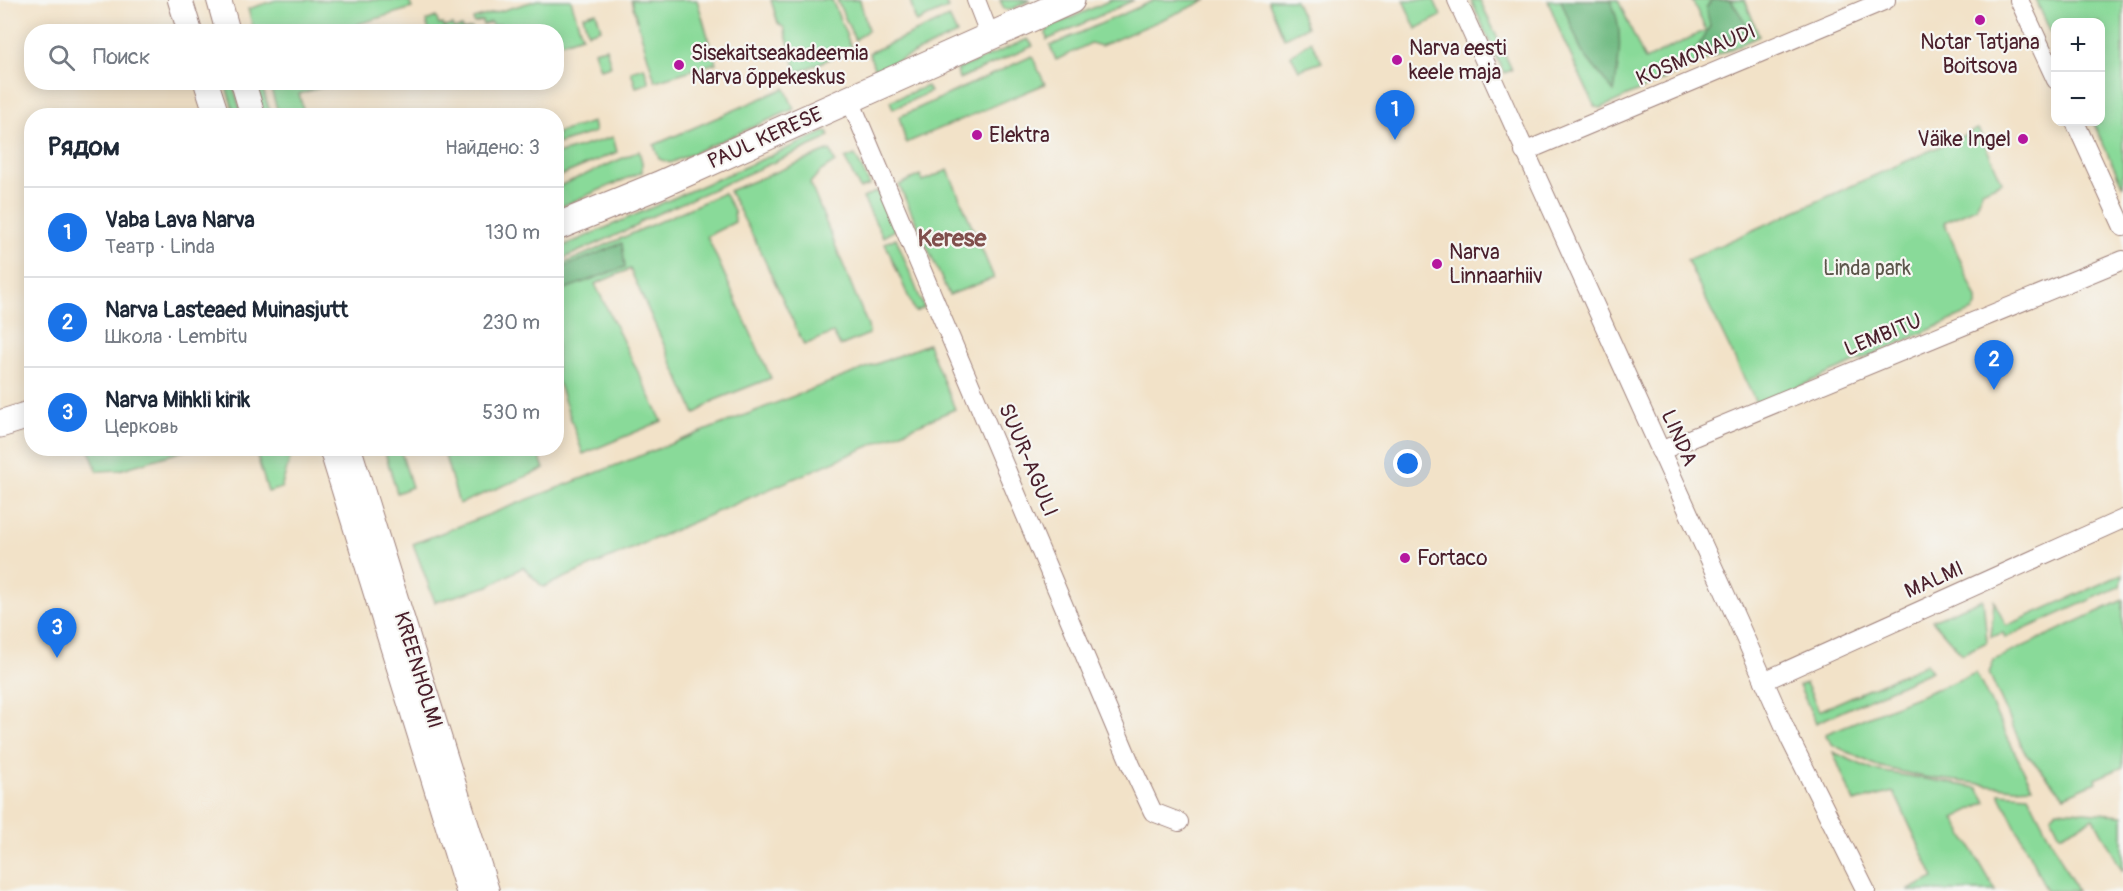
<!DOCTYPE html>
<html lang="ru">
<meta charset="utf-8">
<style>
body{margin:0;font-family:Pangolin,sans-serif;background:#f2f2f3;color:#1f2937}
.controls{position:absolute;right:18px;top:18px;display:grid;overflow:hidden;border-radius:12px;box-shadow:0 3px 15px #0003}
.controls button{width:54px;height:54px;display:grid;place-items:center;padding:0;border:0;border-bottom:2px solid #e0e1e3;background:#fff;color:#1f2937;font:30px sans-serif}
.you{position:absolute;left:1408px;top:464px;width:21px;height:21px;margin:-15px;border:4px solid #fff;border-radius:50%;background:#1a73e8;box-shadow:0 0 0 9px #1a73e833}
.badge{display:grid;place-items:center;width:39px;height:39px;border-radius:50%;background:#1a73e8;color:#fff;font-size:20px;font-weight:700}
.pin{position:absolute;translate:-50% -50px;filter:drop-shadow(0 2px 3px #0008)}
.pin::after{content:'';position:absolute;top:32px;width:21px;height:18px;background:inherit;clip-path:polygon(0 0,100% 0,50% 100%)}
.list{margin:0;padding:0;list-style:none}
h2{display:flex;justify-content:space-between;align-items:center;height:78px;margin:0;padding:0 24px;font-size:26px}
h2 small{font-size:20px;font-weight:400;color:#747a83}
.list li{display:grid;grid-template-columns:39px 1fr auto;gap:18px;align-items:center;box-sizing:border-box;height:90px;padding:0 24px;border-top:2px solid #e0e1e3}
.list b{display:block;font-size:22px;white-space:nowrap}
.list p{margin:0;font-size:20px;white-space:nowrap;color:#747a83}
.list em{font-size:20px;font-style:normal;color:#747a83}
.icon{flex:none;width:33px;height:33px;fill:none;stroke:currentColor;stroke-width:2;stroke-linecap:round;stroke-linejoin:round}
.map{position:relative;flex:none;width:2123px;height:891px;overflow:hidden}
.search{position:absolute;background:#fff;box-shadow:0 3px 15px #0003;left:24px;top:24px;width:540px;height:66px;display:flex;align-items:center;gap:15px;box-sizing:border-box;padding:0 21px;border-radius:24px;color:#747a83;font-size:22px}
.panel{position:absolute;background:#fff;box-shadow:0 3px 15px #0003;left:24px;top:108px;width:540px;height:348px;border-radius:24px}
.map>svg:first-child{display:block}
.green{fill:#89da99;stroke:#6a7c62;stroke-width:1.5}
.forest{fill:#6eba81;stroke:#5c6c56;stroke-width:1.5}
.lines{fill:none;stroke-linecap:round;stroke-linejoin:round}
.minor-casing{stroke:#9e807a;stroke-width:20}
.major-casing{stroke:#9e807a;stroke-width:26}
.highway-casing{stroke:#9e807a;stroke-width:29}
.minor{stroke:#fff;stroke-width:18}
.major{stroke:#fff;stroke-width:24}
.highway{stroke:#fff;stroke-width:27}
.poi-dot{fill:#b5179e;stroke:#f6f6f2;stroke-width:2}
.labels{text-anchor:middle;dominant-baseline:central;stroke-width:4.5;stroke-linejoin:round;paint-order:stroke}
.poi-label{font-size:21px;fill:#4a1f2b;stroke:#f6f6f2;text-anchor:start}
.street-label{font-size:21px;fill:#4a1f2b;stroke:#f6f6f2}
.park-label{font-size:21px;fill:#5d574c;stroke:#f6f6f2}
.quarter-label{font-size:24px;font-weight:bold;fill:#804f4c;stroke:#f6f6f2}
</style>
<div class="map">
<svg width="2123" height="891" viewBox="0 0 2123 891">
<rect width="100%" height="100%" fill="#f6f6f2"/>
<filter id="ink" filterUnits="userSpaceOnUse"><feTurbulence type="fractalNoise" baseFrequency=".0167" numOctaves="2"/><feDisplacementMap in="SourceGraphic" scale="12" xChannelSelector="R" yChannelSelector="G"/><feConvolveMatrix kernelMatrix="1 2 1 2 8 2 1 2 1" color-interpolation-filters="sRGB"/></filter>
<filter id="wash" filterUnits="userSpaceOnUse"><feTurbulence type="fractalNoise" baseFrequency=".008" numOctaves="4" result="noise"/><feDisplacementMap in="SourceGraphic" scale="24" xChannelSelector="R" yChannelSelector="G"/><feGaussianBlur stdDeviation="1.35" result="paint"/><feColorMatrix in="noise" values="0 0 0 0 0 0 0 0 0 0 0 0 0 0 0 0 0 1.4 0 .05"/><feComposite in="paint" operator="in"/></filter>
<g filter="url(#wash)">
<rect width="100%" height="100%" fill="#f2e2c8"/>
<g class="green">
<polygon points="276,0 406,0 409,1 412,8 358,24 358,28 347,31 254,31 248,9"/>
<polygon points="538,0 571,0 582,36 557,44 556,32 540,31 538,29 525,31 524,29 520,30 519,26 511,28 510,25 502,27 501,24 492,26 491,22 483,25 482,21 474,23 473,19"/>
<polygon points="631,0 697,0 716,63 655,81"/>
<polygon points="771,0 832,0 852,49 797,73 784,28 778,23"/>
<polygon points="837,0 860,0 868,30 855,40"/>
<polygon points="910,0 944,0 948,8 916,22"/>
<polygon points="1000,0 1030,0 1012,9 1004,9"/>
<polygon points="1111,0 1134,0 1047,40 1046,32 1053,26"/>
<polygon points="1155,0 1207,0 1101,46 1091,43 1056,60 1050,46"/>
<polygon points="1268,0 1295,0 1307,27 1284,38"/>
<polygon points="1403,0 1434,0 1441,16 1416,29"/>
<polygon points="1471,0 1480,0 1512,70 1504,73"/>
<polygon points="1548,0 1618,0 1645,60 1706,30 1692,0 1745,0 1759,36 1601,108 1595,107 1563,39"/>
<polygon points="2036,0 2123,0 2123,187 2093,122 2100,122 2100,22 2056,22 2055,42"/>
<polygon points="596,12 601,29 588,33 583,16"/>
<polygon points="436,17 439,25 443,24 444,27 453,25 454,29 462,27 463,30 472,28 473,31 429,31 426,21"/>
<polygon points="949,17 957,34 875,71 869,53"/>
<polygon points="1028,39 1033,46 959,79 957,70"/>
<polygon points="1311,41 1322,62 1299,70 1291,55"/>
<polygon points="606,48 611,66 600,69 594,51"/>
<polygon points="1032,56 1045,84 906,143 899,117"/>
<polygon points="644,67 649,83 636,87 631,71"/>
<polygon points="225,83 232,83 242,115 235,115"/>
<polygon points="254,83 261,83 271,115 264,115"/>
<polygon points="269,83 269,82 337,83 299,94 305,116 279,115"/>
<polygon points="927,86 930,92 893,109 890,101"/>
<polygon points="785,88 794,109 670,163 659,159 654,145"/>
<polygon points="593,122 595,132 557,144 557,133"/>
<polygon points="1978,129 2002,182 1982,191 1976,208 1944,222 1977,299 1977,304 1973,311 1759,404 1756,403 1687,260"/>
<polygon points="827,131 829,136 824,140 641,221 637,226 557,261 557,249"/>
<polygon points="613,137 617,152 557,177 557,154"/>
<polygon points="830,150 835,162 820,172 810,183 868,326 869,334 840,346 833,333 804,345 757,244 729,191"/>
<polygon points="639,151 642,162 642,172 557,208 557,187"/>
<polygon points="855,155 870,185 860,189 845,159"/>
<polygon points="948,170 994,278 949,295 899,185 920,175 923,181"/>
<polygon points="877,191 895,230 883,237 863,198"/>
<polygon points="724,193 734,211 735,222 707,236 771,378 715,400 695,414 630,269 595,284 662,421 583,454 557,379 556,267"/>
<polygon points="896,238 924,308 915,312 885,243"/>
<polygon points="928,344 955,409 543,587 523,567 489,586 435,602 413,544"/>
<polygon points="89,449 89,448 190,449 119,470 97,471"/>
<polygon points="255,449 293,449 281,488 268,492"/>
<polygon points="384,449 400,449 412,487 397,493"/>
<polygon points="443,449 537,449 544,469 459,504"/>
<polygon points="2123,574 2121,586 2005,638 2003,633 1991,637 1994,601 2006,626"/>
<polygon points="1983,599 1987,642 1962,654 1932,620"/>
<polygon points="2123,600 2123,767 2095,779 2096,782 2064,796 2024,751 1989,673 1994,660"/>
<polygon points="1926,664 1932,671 1816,723 1799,686 1806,683 1819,711"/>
<polygon points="1976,673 2032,787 2014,788 1924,777 1877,766 1833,745 1825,734"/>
<polygon points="1833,752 1873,770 1978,788 1986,802 1954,818 1996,891 1907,891 1934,878 1894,792 1854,802"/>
<polygon points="1999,793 2028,795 2077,891 2047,891"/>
<polygon points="2057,810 2123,815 2123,872 2094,818 2060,835 2051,816"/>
</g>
<g class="forest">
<path d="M 1561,0 L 1610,0 C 1625,28 1619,62 1614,92 L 1582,52 Z"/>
<polygon points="1712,0 1731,0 1749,28 1719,45 1696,50 1710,26 1706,8"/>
<polygon points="622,243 625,267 557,292 557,270"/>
</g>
</g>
<g filter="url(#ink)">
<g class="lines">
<defs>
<g id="minor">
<polyline points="976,0 990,36"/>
<polyline points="1457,0 1734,613 1790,739 1866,891"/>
<polyline points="2019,0 2056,80"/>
<polyline points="850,100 1131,765 1153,812 1179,822"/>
<polyline points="2075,122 2123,227"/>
<polyline points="1524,152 1886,0"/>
<polyline points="1660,451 2123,260"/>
<polyline points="1764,681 2123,519"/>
</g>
<g id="major">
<polyline points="180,0 190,32"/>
<polyline points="219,0 228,32"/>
<polyline points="206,82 217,116"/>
<polyline points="243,82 253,116"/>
<polyline points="331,448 468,891"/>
<polyline points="349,448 487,891"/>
</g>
<g id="highway">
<polyline points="556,227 659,185 1071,0"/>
<polyline points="0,424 32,414"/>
</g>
</defs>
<use href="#minor" class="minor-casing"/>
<use href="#major" class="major-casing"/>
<use href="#highway" class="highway-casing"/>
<use href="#minor" class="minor"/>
<use href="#major" class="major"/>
<use href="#highway" class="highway"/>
</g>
</g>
<g class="poi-dot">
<circle cx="1980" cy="20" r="6"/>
<circle cx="1397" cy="60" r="6"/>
<circle cx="679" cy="65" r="6"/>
<circle cx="977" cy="135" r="6"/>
<circle cx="2023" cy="139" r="6"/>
<circle cx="1437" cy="264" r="6"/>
<circle cx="1405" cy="558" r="6"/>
</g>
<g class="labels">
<g class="poi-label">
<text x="1980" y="42" text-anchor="middle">Notar Tatjana<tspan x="1980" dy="24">Boitsova</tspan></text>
<text x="1409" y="48">Narva eesti<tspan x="1409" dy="24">keele maja</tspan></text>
<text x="691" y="53">Sisekaitseakadeemia<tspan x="691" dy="24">Narva õppekeskus</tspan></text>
<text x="989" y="135">Elektra</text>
<text x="2011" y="139" text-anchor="end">Väike Ingel</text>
<text x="1449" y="252">Narva<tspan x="1449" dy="24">Linnaarhiiv</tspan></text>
<text x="1417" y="558">Fortaco</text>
</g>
<g class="street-label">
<text transform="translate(1696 55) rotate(-23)">KOSMONAUDI</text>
<text transform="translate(765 138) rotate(-24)">PAUL KERESE</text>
<text transform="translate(1883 335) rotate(-22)">LEMBITU</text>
<text transform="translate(1679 438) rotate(66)">LINDA</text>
<text transform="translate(1028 460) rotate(67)">SUUR-AGULI</text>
<text transform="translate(1934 580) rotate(-24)">MALMI</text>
<text transform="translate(418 670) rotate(73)">KREENHOLMI</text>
</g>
<g class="park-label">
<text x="1867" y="268">Linda park</text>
</g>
<g class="quarter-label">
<text x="952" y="238">Kerese</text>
</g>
</g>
</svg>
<div class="controls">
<button>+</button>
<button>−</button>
</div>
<div class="you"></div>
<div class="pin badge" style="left:1395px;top:140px">1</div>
<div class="pin badge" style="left:1994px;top:390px">2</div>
<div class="pin badge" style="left:57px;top:658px">3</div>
<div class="search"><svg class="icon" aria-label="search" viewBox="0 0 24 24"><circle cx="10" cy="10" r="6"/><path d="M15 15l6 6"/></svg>Поиск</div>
<section class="panel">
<h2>Рядом<small>Найдено: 3</small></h2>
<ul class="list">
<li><span class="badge">1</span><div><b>Vaba Lava Narva</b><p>Театр · Linda</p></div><em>130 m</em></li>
<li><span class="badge">2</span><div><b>Narva Lasteaed Muinasjutt</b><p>Школа · Lembitu</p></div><em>230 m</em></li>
<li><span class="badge">3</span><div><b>Narva Mihkli kirik</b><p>Церковь</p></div><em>530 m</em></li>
</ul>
</section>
</div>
